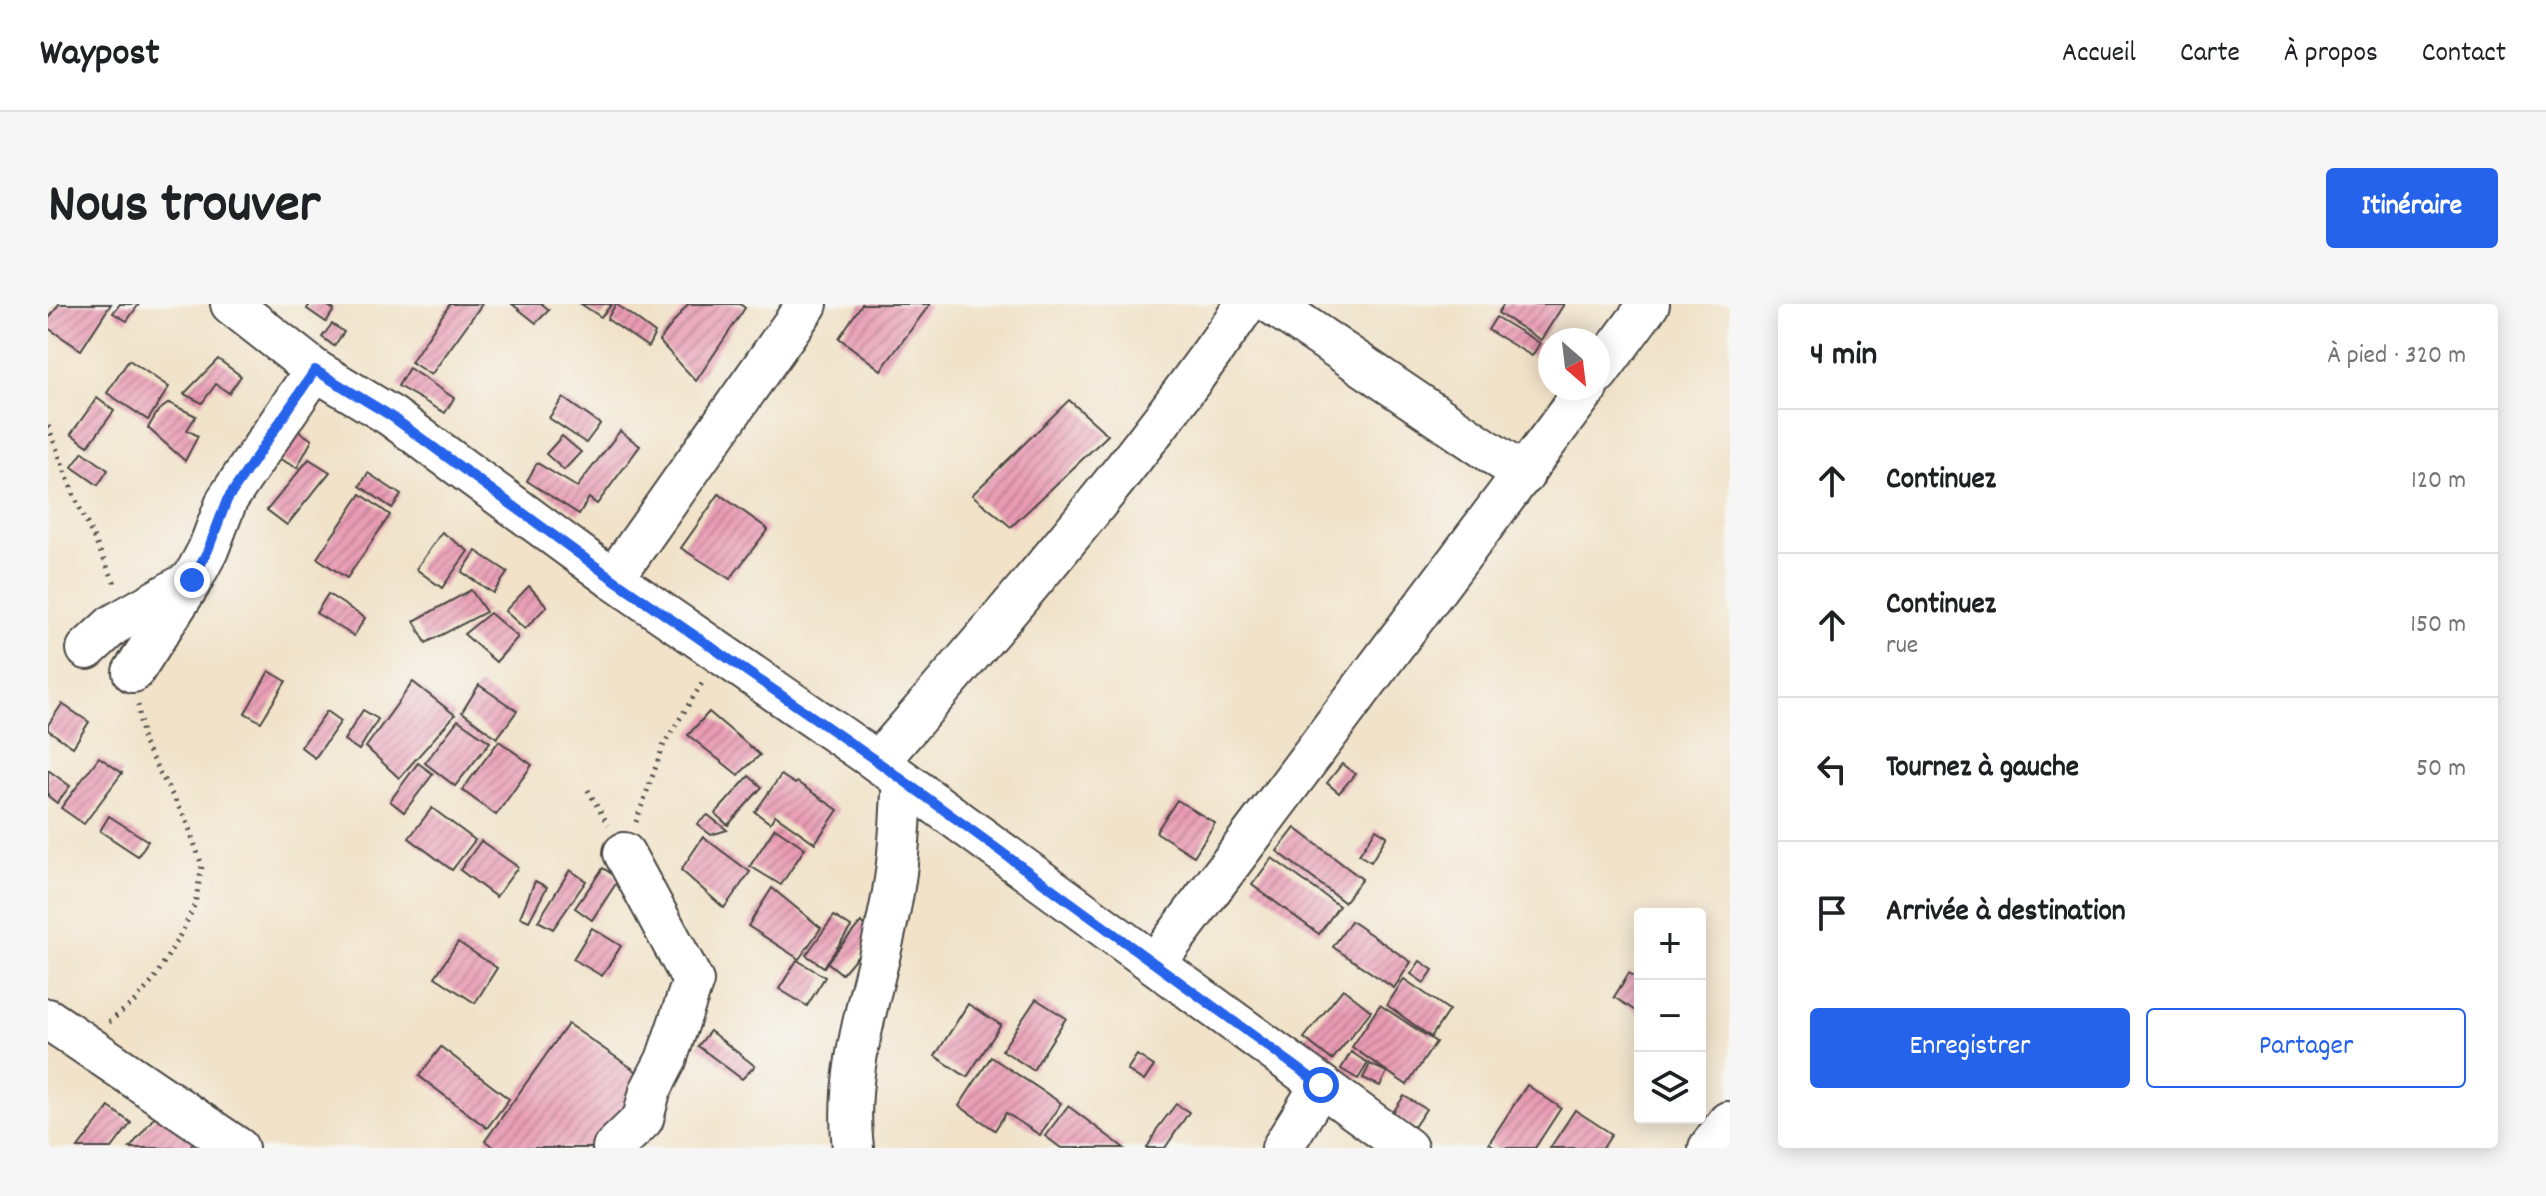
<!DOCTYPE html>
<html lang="fr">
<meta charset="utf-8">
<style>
body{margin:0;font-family:Dekko,sans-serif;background:#f6f6f6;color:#202124}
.controls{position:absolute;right:24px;bottom:24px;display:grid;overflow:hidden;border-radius:8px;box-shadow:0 4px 20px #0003}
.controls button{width:72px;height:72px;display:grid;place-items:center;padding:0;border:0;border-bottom:2px solid #e0e0e0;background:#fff;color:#202124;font:40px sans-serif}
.compass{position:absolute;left:1490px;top:24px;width:72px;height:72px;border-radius:50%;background:#fff;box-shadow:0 4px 20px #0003;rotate:152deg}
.stop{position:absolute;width:24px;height:24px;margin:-18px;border:6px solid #2563eb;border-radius:50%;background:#fff}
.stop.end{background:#2563eb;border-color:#fff;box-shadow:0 2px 8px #0008}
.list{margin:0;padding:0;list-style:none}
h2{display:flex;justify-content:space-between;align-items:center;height:104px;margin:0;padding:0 32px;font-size:34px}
h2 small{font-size:26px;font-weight:400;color:#757577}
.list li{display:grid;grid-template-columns:52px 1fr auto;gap:24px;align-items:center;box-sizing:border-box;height:144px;padding:0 32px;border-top:2px solid #e0e0e0}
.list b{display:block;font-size:30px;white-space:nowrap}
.list p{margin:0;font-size:26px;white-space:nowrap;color:#757577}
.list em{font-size:26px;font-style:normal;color:#757577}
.actions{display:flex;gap:16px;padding:24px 32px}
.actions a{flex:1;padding:18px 0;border:2px solid #2563eb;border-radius:8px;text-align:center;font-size:28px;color:#2563eb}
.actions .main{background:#2563eb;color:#fff}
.icon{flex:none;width:44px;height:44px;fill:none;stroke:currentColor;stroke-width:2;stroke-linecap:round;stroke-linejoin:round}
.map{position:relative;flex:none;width:1682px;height:844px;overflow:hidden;border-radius:8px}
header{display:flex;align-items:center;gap:48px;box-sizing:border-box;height:112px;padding:0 40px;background:#fff;border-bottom:2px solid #e0e0e0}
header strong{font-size:38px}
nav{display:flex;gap:44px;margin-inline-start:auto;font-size:28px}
.intro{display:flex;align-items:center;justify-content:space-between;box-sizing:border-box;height:192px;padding:0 48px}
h1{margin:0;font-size:56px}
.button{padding:20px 36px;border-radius:8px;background:#2563eb;color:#fff;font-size:28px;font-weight:700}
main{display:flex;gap:48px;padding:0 48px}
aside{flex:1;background:#fff;border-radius:8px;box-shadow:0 4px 20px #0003}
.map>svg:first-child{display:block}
.building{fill:url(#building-hatch)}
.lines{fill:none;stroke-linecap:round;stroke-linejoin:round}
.minor-casing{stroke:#494643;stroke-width:44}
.path{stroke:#494643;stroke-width:5;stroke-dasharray:2 6;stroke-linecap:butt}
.minor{stroke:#fff;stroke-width:40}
.route{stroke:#2563eb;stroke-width:10}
</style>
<header>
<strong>Waypost</strong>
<nav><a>Accueil</a><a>Carte</a><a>À propos</a><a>Contact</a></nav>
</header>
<div class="intro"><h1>Nous trouver</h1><a class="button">Itinéraire</a></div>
<main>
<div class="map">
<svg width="1682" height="844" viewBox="0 0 1682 844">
<defs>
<pattern id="building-hatch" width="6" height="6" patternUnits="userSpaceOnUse" patternTransform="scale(2)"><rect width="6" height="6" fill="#e99bb4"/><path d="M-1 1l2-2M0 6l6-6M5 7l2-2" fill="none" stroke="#bd7f93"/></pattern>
</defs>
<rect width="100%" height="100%" fill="#f6f6f2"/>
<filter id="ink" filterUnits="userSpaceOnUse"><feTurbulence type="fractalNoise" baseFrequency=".0125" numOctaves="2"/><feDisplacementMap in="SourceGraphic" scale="16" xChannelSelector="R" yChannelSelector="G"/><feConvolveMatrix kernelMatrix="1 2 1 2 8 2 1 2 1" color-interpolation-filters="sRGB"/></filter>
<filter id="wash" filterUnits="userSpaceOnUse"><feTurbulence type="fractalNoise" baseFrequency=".006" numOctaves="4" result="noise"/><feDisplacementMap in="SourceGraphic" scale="32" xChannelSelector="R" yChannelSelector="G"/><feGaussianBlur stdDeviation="1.8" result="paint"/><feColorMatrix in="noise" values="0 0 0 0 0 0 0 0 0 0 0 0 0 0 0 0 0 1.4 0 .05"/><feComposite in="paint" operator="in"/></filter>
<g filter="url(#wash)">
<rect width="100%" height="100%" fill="#f1e2c8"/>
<g id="blocks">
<g class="building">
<polygon points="11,0 63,0 33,46 0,24 0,16"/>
<polygon points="72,0 91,0 79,17 65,9"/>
<polygon points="262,0 277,0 286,6 278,18 259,5"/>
<polygon points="402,0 434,0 383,71 363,58"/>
<polygon points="464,0 494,0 501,6 488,19"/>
<polygon points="533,0 564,0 553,13"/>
<polygon points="568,0 607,29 600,43 559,15"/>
<polygon points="640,0 692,0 697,4 648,77 611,37"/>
<polygon points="814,0 882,0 833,66 791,34"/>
<polygon points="1456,0 1516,0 1493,36 1450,9"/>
<polygon points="1448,13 1492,39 1484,52 1440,26"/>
<polygon points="284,20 296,28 286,42 274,33"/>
<polygon points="170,55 193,72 181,89 168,80 154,99 136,90"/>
<polygon points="81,56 121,83 100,116 59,89"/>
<polygon points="361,64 406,94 397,109 350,82"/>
<polygon points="49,94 66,107 40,142 23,130"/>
<polygon points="515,94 552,120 538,139 501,114"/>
<polygon points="1021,96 1060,131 963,223 924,191"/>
<polygon points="121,99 148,112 139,126 150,132 137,157 100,124 110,107"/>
<polygon points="242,121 264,136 249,164 222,150"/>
<polygon points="572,127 592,142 549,200 541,194 531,210 479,177 489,159 529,183"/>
<polygon points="514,132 533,148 516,166 498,150"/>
<polygon points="35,148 60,166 50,181 24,163"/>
<polygon points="261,155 282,168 239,221 219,206"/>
<polygon points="320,169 353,191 344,204 312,182"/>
<polygon points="313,190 342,211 299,274 269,254"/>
<polygon points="671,190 720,225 682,275 633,244"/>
<polygon points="394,228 420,247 394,284 368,265"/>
<polygon points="428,247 460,268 445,289 414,268"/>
<polygon points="481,282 499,302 477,325 457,307"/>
<polygon points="423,286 438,308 378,339 366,317"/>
<polygon points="280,290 317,314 306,332 268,309"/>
<polygon points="442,309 470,333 448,358 416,330"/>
<polygon points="221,367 238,377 213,418 197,409"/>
<polygon points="365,378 407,411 351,474 318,443"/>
<polygon points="431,381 469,407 449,434 414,408"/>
<polygon points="14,400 41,418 25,443 0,426 0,421"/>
<polygon points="315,406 330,415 311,446 296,436"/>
<polygon points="279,407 293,417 267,454 253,443"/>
<polygon points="661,408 712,451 690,471 640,431"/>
<polygon points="410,416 442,438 407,482 377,459"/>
<polygon points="451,437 484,461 448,511 414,486"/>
<polygon points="51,453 74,469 36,520 13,504"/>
<polygon points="370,459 385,470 356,508 342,497"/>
<polygon points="1294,460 1307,470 1291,489 1279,479"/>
<polygon points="0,466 22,482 9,499 0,492"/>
<polygon points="733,471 747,480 749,478 790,506 767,539 727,511 722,519 707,508"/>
<polygon points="701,472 714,483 680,521 667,510"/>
<polygon points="1129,496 1167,519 1146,552 1108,528"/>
<polygon points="384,504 427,536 404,566 361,534"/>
<polygon points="660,511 679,526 663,531 649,520"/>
<polygon points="61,512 100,537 90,552 52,527"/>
<polygon points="727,524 757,544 733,581 702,562"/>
<polygon points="1247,524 1314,575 1296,598 1229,547"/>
<polygon points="1328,525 1339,532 1323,558 1311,551"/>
<polygon points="655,533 702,568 676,604 633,566"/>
<polygon points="433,537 470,563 448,593 412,566"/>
<polygon points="1224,554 1291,602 1271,630 1204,581"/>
<polygon points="555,564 571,575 544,616 527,604"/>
<polygon points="522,566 538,577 505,625 490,617"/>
<polygon points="487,577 499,583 481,617 472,613"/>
<polygon points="724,584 773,624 751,655 700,622"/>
<polygon points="786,612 803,623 776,663 758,651"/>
<polygon points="1303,617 1363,658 1346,684 1285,643"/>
<polygon points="813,618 828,630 794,670 779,658"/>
<polygon points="544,624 573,642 554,672 525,655"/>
<polygon points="410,638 449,664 427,699 387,673"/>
<polygon points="749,656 777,673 759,702 731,685"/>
<polygon points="1372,657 1385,666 1376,679 1363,670"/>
<polygon points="1581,669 1592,676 1592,710 1566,693"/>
<polygon points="1356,675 1401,706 1383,733 1339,701"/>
<polygon points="1295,685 1323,707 1284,756 1256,734"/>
<polygon points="988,695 1018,714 985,766 954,746"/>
<polygon points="920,700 953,721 919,773 887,752"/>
<polygon points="1332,701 1388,738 1359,781 1304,743"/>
<polygon points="520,720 598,774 548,844 447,844 437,837"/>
<polygon points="662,727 707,762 694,775 650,742"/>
<polygon points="393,743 461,795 439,824 371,772"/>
<polygon points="1303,748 1320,759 1310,775 1293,765"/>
<polygon points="1089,751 1106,762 1096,777 1079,766"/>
<polygon points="943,753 1013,799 992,831 958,809 947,826 911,802"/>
<polygon points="1322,760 1339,768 1332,782 1315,774"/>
<polygon points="1479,781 1513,804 1487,844 1449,844 1441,839"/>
<polygon points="1356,792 1378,805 1366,823 1344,810"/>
<polygon points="1128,800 1141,808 1117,844 1099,844 1109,825"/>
<polygon points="115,802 152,830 141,844 82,844"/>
<polygon points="1020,802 1076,844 1013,844 997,832"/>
<polygon points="61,803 83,819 64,844 30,844"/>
<polygon points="1527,806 1564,830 1555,844 1502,844"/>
</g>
</g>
</g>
<g filter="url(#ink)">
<use href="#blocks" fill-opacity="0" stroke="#494643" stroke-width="2"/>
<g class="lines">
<defs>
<g id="minor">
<polyline points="183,0 267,66 343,112 565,275 830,458 1359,844"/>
<polyline points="1224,0 1476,171"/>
<polyline points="1550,69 1601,0"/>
<polyline points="565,275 759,0"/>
<polyline points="39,345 65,321 144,276 160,246 179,196 267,66"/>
<polyline points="85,368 142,280"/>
<path d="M 830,458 C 958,310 1087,162 1198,0"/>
<polyline points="1107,660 1539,84"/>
<polyline points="0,715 190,844"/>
<polyline points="565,844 595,815 602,787 618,756 645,677 576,549"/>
<path d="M 805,844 C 794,756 833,669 846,582 C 852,548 852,512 855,477"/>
<polyline points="1234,844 1273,781"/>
<polyline points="1661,844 1680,818"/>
</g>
</defs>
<use href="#minor" class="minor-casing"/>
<g class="path">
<polyline points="0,122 27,194 66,277 66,284"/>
<polyline points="540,486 560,521"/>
<polyline points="588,518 616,440 656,376"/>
<polyline points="61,718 86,698 105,677 135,626 147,600 154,562 139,518 95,438 90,401"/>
</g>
<use href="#minor" class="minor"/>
</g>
</g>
<g class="lines" filter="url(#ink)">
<polyline class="route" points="144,276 160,246 179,196 267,66 343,112 565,275 830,458 1273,781"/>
</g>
</svg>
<div class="controls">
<button>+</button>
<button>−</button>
<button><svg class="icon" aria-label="layers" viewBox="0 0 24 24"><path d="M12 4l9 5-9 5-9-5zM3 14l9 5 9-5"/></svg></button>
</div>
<svg class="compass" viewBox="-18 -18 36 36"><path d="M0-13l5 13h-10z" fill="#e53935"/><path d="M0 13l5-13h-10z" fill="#757577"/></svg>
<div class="stop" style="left:1273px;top:781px"></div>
<div class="stop end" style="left:144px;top:276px"></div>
</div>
<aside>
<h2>4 min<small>À pied · 320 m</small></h2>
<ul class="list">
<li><svg class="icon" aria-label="ahead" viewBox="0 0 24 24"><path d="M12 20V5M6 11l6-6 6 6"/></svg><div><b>Continuez</b></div><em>120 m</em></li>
<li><svg class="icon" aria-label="ahead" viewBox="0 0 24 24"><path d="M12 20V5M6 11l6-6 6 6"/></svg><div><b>Continuez</b><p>rue</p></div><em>150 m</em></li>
<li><svg class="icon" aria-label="left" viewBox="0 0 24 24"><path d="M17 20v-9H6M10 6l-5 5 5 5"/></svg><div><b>Tournez à gauche</b></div><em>50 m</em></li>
<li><svg class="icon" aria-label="arrive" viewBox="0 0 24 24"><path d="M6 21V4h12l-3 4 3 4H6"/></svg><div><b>Arrivée à destination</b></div></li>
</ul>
<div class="actions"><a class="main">Enregistrer</a><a>Partager</a></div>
</aside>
</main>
